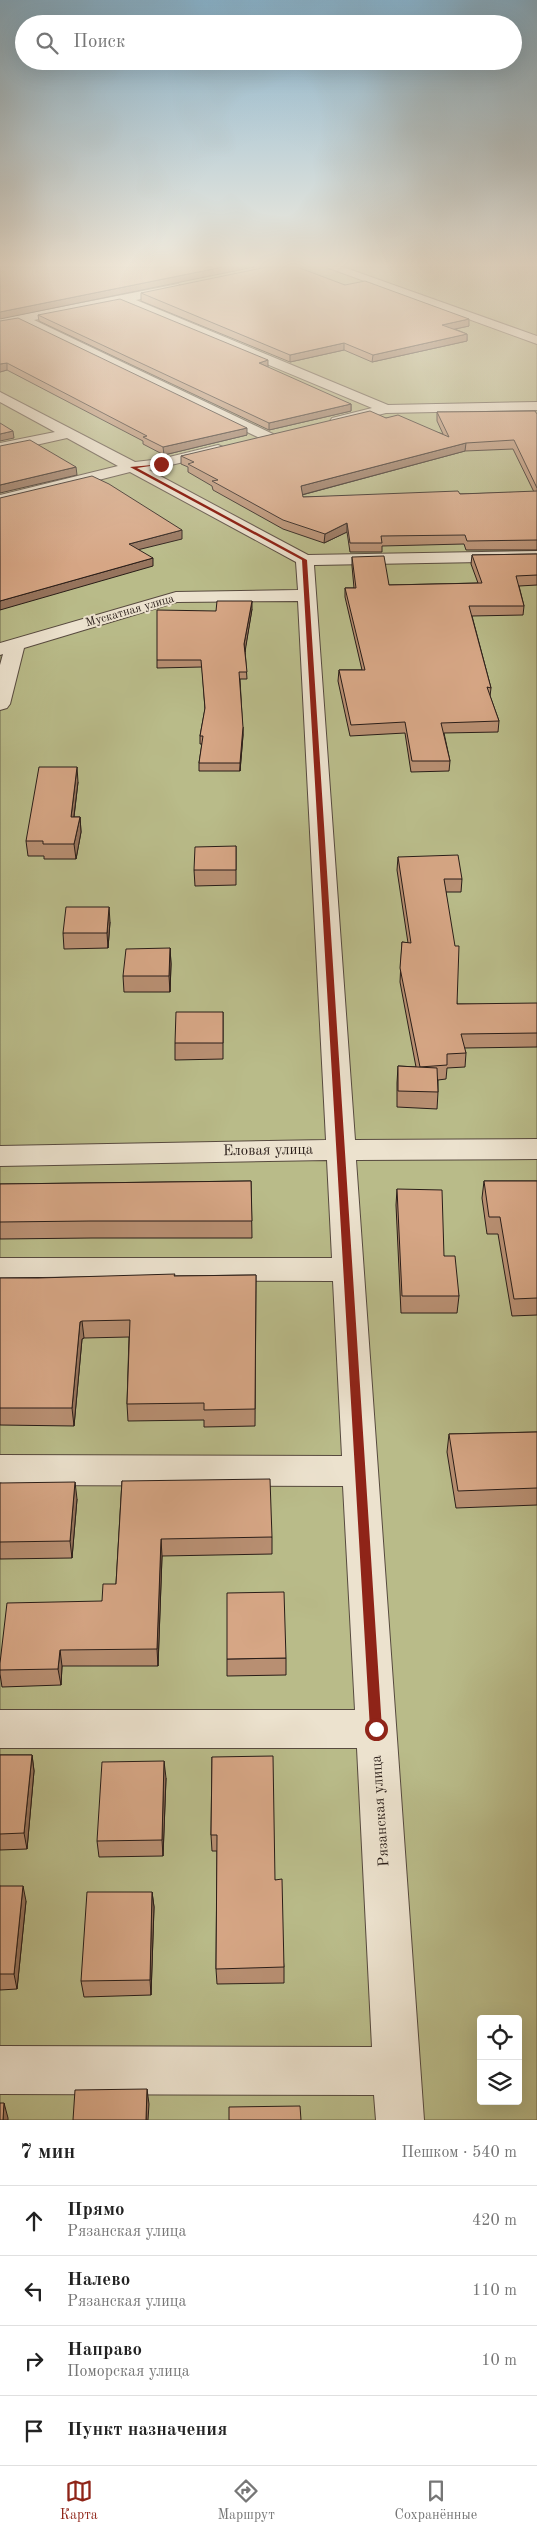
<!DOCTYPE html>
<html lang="ru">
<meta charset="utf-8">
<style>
body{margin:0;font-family:"Old Standard TT",serif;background:#f2f2f2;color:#222}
.controls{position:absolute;right:15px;bottom:15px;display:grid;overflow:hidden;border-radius:5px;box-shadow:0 5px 20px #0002}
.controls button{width:45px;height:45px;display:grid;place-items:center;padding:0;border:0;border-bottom:1px solid #e0e0e0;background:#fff;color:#222;font:25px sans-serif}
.stop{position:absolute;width:15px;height:15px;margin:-11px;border:4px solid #8f2418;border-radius:50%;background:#fff}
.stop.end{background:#8f2418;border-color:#fff;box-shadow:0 1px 5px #0008}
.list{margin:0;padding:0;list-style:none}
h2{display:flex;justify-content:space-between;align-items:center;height:65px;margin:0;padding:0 20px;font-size:21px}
h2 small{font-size:16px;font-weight:400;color:#767676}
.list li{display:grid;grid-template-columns:32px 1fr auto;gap:15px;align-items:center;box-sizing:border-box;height:70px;padding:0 20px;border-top:1px solid #e0e0e0}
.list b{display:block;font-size:19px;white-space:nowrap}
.list p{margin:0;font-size:16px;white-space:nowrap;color:#767676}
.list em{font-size:16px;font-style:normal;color:#767676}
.icon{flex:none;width:28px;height:28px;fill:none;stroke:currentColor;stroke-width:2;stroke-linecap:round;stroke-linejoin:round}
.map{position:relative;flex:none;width:537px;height:2120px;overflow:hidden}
.search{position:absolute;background:#fff;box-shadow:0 5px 20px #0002;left:15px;right:15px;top:15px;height:55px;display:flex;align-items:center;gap:12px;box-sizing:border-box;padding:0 18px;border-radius:28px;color:#767676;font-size:19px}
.sheet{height:345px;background:#fff}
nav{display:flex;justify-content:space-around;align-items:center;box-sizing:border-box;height:70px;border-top:1px solid #e0e0e0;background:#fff;font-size:14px;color:#767676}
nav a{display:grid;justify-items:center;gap:2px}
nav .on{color:#8f2418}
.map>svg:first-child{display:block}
.green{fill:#b9bb89;stroke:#716c50;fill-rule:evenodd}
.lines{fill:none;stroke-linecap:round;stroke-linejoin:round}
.minor-casing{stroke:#574a3f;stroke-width:2}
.minor{fill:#ece2ce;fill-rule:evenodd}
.wall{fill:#b88f72;stroke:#291d18;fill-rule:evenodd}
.shaded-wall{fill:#96745d;stroke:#291d18}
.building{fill:#d6a685;stroke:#291d18}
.route{fill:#8f2418}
.labels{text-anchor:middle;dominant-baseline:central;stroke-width:4;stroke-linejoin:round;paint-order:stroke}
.far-street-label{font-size:12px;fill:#291d18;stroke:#ece2ce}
.street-label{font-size:15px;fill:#291d18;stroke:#ece2ce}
</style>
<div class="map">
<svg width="537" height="2120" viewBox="0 0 537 2120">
<rect width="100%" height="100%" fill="#e2d3b3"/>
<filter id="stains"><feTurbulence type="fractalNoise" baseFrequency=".004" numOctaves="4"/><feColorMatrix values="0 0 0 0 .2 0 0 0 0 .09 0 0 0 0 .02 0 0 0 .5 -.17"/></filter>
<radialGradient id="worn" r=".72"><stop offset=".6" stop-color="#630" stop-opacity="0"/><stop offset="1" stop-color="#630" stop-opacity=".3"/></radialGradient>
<path class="green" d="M 0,267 L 537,267 L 537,2120 L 0,2120 ZM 481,2019 L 518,2019 L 518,2101 L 481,2101 Z"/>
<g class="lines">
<defs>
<g id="minor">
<polygon points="326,267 343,267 537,336 537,344"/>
<polygon points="178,284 184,288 182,291 136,300 388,405 537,402 537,410 386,413 337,425 330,421 332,418 372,408 121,303 34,320 275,435 278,438 270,443 19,323 0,327 0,319"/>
<polygon points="0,392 135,462 161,459 218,445 223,447 226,450 223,453 149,470 308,555 537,551 537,561 314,565 355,1140 537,1139 537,1159 356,1160 424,2120 376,2120 374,2095 0,2094 0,2046 372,2047 357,1748 0,1748 0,1710 355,1710 343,1486 0,1485 0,1455 342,1456 333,1281 0,1280 0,1258 332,1258 327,1160 0,1166 0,1146 326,1140 298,601 177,602 24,648 10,704 7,708 0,710 0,665 3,654 0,655 0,643 176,592 298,590 296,562 130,472 0,505 0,495 118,466 67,438 0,453 0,443 55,432 0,402"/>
</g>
</defs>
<use href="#minor" class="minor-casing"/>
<use href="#minor" class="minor"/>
</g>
<g class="wall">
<polygon points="345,285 469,326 455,329 467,334 467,341 372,362 344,350 290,362 141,301 141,293"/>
<polygon points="38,315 351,404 351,411 269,430 39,321"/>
<polygon points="0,321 247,435 164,455 143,444 143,441 7,370 0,372"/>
<path d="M 437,412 L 537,414 L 537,550 L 466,550 L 464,544 L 382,546 L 382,552 L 350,552 L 347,532 L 324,543 L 283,529 L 213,490 L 212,486 L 188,472 L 188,467 L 181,464 L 181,456 L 386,418 L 443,434 L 437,421 ZM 513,449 L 534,492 L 460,494 L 303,497 L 302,495 L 465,451 Z"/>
<polygon points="537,554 537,585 519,586 524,606 523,615 472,616 491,688 490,696 499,721 498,732 444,733 450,761 449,771 411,772 405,733 350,736 338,681 339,670 362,670 345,597 345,588 354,588 352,566 352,557 389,585 478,583 471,564 472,555"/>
<polygon points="252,609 245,649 247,679 240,679 243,735 240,771 199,771 199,763 202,744 200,744 200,736 205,709 202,667 157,668 157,660 216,611"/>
<polygon points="78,782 74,817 80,817 81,832 76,859 44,859 44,856 28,856 26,841"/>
<polygon points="236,846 236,885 195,886 194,870"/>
<polygon points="398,857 462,879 461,892 446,892 457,1004 537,1005 537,1047 464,1048 466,1053 465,1067 447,1068 446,1079 438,1080 438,1092 437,1109 397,1107 397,1083 398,1066 416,1067 400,982 402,942 408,943 397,870"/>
<polygon points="110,922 108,948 64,949 63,933"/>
<polygon points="170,948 171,964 170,992 124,992 123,976"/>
<polygon points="223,1012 223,1059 175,1060 175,1043"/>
<polygon points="251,1181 252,1238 92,1238 0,1239 0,1184"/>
<polygon points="484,1181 537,1181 537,1315 512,1316 498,1234 487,1234 482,1198"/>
<polygon points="397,1189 444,1256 459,1296 457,1313 401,1313 396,1205"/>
<polygon points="256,1275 255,1426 204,1427 204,1420 128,1421 127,1404 129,1337 84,1338 82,1339 74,1426 0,1425 0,1278"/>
<polygon points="537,1432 537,1505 456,1508 447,1452 449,1434"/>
<polygon points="122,1481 272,1537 272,1554 162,1556 158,1666 62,1666 61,1685 2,1687 0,1674 0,1663 102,1601 116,1584"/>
<polygon points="0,1483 77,1499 72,1558 0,1559"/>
<polygon points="286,1658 286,1675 227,1676 227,1659"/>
<polygon points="0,1755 32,1755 34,1771 27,1849 0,1850"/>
<polygon points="212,1757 275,1880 284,1967 284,1983 217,1984 216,1969 217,1851 212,1851 211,1835"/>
<polygon points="166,1778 163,1856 99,1857 97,1841"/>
<polygon points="0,1886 26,1901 17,1989 0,1990"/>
<polygon points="152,1892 154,1907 151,1995 84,1997 81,1981"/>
</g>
<g class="shaded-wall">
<polygon points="223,267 254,267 0,319 0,312"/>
<polygon points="469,319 469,326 441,332 442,325"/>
<polygon points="467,334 467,341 372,362 373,355"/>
<polygon points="344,343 344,350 290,362 290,355"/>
<polygon points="268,360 268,367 259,363"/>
<polygon points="7,363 7,370 0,372 0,364"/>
<polygon points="351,404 351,411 269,430 269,423"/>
<polygon points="247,428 247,435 164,455 163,447"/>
<polygon points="13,431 14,438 0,441 0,434"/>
<polygon points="466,443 465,451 301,495 301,486"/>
<polygon points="76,467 77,475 0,493 0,485"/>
<polygon points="347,523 347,532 324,543 325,534"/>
<polygon points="182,530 182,539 129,552 129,544"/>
<polygon points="153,558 153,566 0,610 0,601"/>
<polygon points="252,601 252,609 245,652 244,644"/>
<polygon points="243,727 243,735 240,771 240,763"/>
<polygon points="77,767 78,782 72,832 71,817"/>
<polygon points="80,817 81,832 76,859 74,844"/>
<polygon points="109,907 110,922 108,948 107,933"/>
<polygon points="170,948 171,964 170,992 169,976"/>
<polygon points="82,1321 84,1338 82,1339 74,1426 72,1408 80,1322"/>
<polygon points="75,1482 77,1499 72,1558 70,1541"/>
<polygon points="161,1539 162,1556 158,1666 157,1649"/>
<polygon points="60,1650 62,1666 61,1685 58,1669"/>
<polygon points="32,1755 34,1771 27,1849 24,1833"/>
<polygon points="164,1761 166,1778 163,1856 162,1840"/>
<polygon points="23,1886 26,1901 17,1989 14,1974"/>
<polygon points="152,1892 154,1907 151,1995 150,1980"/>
<polygon points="147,2089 149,2104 148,2120 146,2120"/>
<polygon points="4,2103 8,2118 8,2120 3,2120"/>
</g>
<g class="building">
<polygon points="0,267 223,267 0,312"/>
<polygon points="267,267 297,267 345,285 365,281 469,319 442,325 467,334 373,355 344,343 290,355 141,293"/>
<polygon points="120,299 268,360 259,363 351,404 269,423 38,315"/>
<polygon points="18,318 247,428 163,447 143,437 147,436 7,363 0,364 0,321"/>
<polygon points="370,411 386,418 398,415 449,437 437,412 535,411 537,414 537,488 514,440 466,443 301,486 303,497 458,491 460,494 537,491 537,540 467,541 465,535 381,536 382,543 350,543 347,523 325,534 283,520 212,481 218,480 188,464 194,462 181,456"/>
<polygon points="0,423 13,431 0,434"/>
<polygon points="30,440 76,467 0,485 0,446"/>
<polygon points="92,476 109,484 182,530 129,544 153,558 0,601 0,498"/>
<polygon points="537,554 537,575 516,576 524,606 469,606 491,688 487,687 499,721 441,723 450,761 412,761 405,722 351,725 339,670 365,670 345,588 356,588 352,557 384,556 389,585 482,583 472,555"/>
<polygon points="217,601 252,601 244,644 247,672 239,672 243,727 240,763 199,763 203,736 200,736 205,708 201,660 157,660 157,610 216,611"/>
<polygon points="39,767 77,767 71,817 80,817 74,844 43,844 43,841 26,841"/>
<polygon points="236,846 236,870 194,870 195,847"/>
<polygon points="458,855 462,879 444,879 455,946 459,946 457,1004 537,1003 537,1033 461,1034 466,1053 447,1054 447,1065 420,1067 400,968 402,942 411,943 398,857"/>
<polygon points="66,907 109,907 107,933 63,933"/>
<polygon points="170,948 169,976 123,976 126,949"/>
<polygon points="176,1012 223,1012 223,1043 175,1043"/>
<polygon points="398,1066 437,1068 438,1092 398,1091"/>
<polygon points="251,1181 252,1221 90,1221 0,1222 0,1184"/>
<polygon points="484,1181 537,1181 537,1298 514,1299 500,1217 489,1217"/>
<polygon points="397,1189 442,1190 444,1256 455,1256 459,1296 402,1296"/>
<polygon points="175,1274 174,1276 256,1275 255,1409 204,1410 204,1403 127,1404 130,1320 82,1321 80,1322 72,1408 0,1408 0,1278 38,1278"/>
<polygon points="537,1432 537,1488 458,1491 449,1434"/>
<polygon points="270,1479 272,1537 161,1539 157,1649 60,1650 58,1669 0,1670 0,1663 7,1603 102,1601 103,1584 116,1584 122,1481"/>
<polygon points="75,1482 70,1541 0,1542 0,1483"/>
<polygon points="284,1592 286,1658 227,1659 227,1593"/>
<polygon points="0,1755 32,1755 24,1833 0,1834"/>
<polygon points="273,1756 275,1880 282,1879 284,1967 216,1969 217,1835 211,1835 212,1757"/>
<polygon points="164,1761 162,1840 97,1841 102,1762"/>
<polygon points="0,1886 23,1886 14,1974 0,1974"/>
<polygon points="87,1892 152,1892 150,1980 81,1981"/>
<polygon points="147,2089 146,2120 73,2120 75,2090"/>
<polygon points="0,2103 4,2103 3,2120 0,2120"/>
<polygon points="300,2106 301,2120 229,2120 229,2107"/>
</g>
<linearGradient id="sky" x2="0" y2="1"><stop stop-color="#87b5d1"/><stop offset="0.47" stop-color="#f2ebdd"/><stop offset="1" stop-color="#f2ebdd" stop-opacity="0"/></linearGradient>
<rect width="537" height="564" fill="url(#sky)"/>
<polygon class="route" points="163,464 137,468 307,560 382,1729 376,1734 370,1729 302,560 130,467"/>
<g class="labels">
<g class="far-street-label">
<text transform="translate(130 611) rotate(-16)">Мускатная улица</text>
</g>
<g class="street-label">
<text transform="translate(268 1151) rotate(-1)">Еловая улица</text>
<text transform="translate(381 1811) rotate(-94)">Рязанская улица</text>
</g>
</g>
<rect width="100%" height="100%" filter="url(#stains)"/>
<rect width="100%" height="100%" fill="url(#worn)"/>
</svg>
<div class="controls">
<button><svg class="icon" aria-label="locate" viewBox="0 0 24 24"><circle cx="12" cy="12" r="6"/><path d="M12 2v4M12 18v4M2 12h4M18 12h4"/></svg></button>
<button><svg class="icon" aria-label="layers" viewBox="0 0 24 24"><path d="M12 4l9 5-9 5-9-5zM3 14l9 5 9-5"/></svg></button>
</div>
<div class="stop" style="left:376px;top:1729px"></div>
<div class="stop end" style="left:161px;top:464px"></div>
<div class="search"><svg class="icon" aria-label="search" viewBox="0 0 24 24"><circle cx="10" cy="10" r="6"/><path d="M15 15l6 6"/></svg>Поиск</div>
</div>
<section class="sheet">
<h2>7 мин<small>Пешком · 540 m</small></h2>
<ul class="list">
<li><svg class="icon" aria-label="ahead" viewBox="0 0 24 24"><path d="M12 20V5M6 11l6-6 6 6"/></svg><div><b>Прямо</b><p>Рязанская улица</p></div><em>420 m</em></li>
<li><svg class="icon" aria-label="left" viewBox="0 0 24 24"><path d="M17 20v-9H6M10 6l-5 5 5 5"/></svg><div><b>Налево</b><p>Рязанская улица</p></div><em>110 m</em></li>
<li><svg class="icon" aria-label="right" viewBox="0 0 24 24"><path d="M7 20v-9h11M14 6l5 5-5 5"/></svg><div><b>Направо</b><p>Поморская улица</p></div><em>10 m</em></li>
<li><svg class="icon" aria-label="arrive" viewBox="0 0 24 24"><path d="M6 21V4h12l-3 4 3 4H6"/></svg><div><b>Пункт назначения</b></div></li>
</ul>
</section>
<nav>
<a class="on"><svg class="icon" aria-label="map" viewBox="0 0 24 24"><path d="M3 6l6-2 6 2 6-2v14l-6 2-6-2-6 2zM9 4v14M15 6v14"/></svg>Карта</a>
<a><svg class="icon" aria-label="directions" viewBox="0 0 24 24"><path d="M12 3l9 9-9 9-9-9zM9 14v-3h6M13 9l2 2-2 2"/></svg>Маршрут</a>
<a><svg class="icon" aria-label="saved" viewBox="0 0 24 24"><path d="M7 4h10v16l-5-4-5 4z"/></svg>Сохранённые</a>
</nav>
